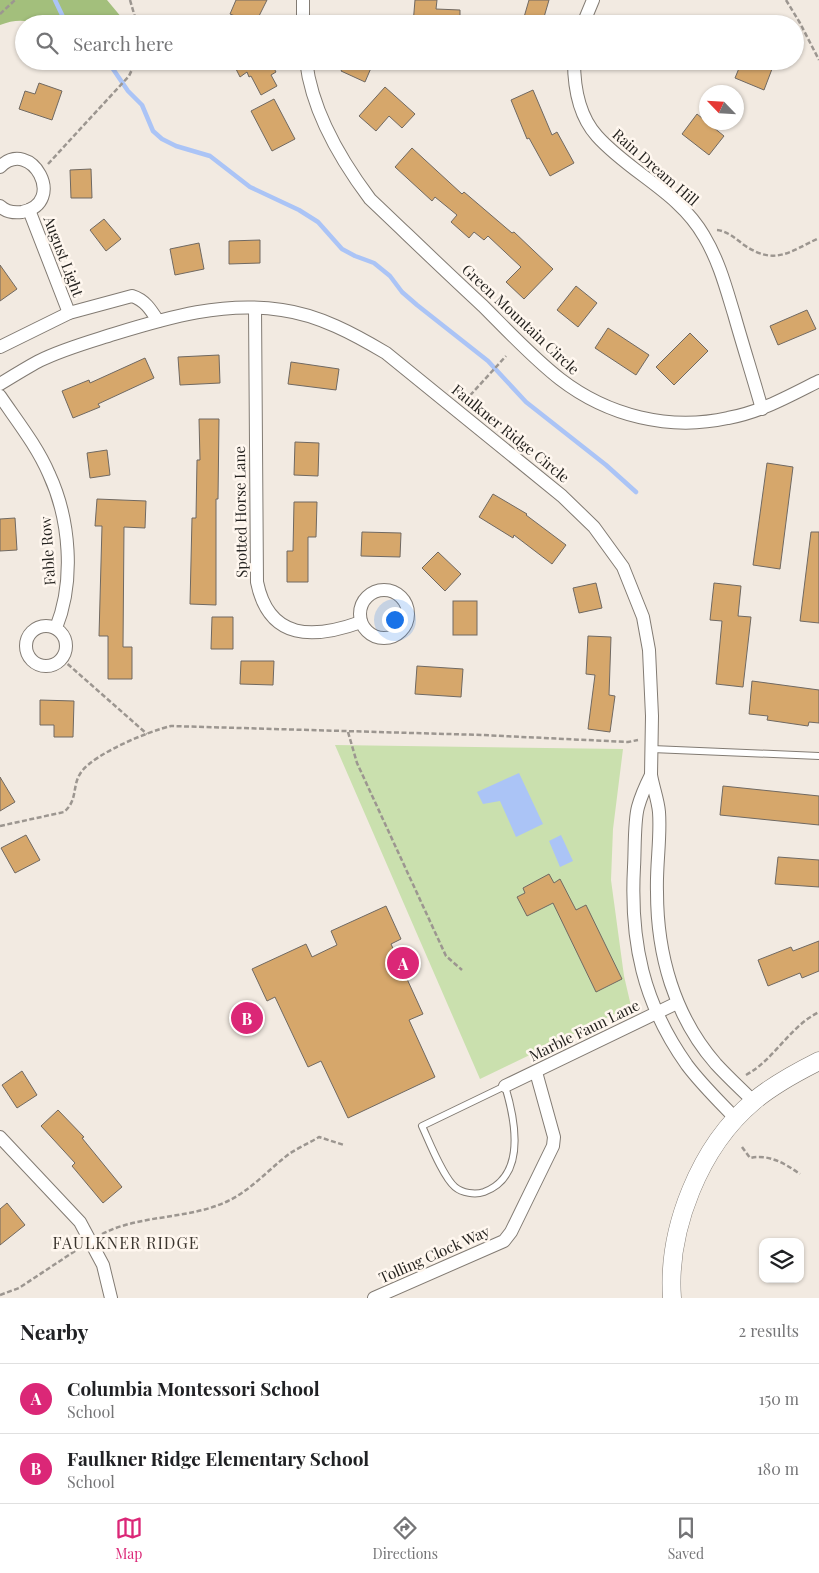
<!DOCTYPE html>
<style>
body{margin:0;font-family:"Playfair Display",serif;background:#f2f2f2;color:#202124}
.controls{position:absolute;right:15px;bottom:15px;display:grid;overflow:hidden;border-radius:10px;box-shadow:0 1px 4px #0004}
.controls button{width:45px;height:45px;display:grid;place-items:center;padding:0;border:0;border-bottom:1px solid #e0e0e0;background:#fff;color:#202124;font:25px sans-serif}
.compass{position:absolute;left:699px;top:85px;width:45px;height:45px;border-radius:50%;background:#fff;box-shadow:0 1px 4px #0004;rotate:295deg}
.you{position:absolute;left:394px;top:619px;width:18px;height:18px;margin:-12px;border:4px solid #fff;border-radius:50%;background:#1a73e8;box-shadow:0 0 0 8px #1a73e833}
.badge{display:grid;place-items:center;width:32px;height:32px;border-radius:50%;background:#db2777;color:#fff;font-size:16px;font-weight:700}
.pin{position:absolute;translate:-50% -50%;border:2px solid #fff;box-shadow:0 1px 5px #0006}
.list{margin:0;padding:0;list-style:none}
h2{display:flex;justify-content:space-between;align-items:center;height:65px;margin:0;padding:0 20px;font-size:21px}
h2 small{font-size:16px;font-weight:400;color:#757577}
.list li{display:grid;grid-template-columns:32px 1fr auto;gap:15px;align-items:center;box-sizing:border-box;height:70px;padding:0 20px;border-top:1px solid #e0e0e0}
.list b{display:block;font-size:19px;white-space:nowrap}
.list p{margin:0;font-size:16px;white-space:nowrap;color:#757577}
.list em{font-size:16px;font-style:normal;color:#757577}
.icon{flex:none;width:28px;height:28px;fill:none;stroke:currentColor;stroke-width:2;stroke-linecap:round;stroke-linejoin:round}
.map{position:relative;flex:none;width:819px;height:1298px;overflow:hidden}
.search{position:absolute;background:#fff;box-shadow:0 1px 4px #0004;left:15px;right:15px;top:15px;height:55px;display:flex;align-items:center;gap:12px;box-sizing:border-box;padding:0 18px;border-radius:28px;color:#757577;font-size:19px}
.sheet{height:205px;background:#fff}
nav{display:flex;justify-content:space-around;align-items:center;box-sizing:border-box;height:70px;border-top:1px solid #e0e0e0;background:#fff;font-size:14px;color:#757577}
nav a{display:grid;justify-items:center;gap:2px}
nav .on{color:#db2777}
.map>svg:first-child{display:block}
.green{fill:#cae0ae}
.forest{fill:#a3bf7c}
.water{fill:#abc4f6}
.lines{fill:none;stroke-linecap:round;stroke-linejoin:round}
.stream{stroke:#abc4f6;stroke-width:4.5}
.building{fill:#d6a76b;stroke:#706962}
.lane-casing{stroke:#827b73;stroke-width:8}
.street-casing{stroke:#827b73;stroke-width:14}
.secondary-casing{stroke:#827b73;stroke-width:19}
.path{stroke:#9c9690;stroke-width:2.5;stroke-dasharray:5 2.5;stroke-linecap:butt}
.lane{stroke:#fff;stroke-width:6}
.street{stroke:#fff;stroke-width:12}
.secondary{stroke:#fff;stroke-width:18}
.labels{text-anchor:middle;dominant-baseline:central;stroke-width:5;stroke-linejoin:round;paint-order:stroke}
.street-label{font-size:15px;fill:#252320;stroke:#fff7ef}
.neighbourhood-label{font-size:16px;letter-spacing:1px;fill:#3b352e;stroke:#fff7ef}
</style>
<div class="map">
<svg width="819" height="1298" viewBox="0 0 819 1298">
<rect width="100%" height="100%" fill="#f2eae1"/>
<polygon class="green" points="335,745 623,749 613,829 611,880 624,976 631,1006 480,1079"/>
<path class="forest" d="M 0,0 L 107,0 L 122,18 L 124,24 L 37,24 C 24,19 13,20 0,25 Z"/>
<g class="water">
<polygon points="519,773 543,824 516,837 500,801 483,804 477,792"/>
<polygon points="561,835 573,861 560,867 549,841"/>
</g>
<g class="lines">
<g class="stream">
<polyline points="55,0 64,19 76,24"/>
<polyline points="112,61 113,69 128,91 142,105 153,131 162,139 176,146 210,156 250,187 299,210 318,222 342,249 355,256 374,263 390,276 402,292 417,305 488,361 526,402 606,465 636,492"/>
</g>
</g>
<g class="building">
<polygon points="236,0 267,0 255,24 230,14"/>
<polygon points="415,0 437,0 436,9 460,10 460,24 413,24"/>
<polygon points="529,0 549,0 542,24 522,24"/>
<polygon points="232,61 270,61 276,72 271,75 277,86 261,95 251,76 249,77 247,72 240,77"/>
<polygon points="346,61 374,61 365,82 341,71"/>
<polygon points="742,61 753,61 772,69 764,90 735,78"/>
<polygon points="39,83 62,91 52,120 19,109 25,91 35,94"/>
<polygon points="385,87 415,114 402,128 389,116 376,131 359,116"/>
<polygon points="533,90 552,135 557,132 574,163 550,176 529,138 527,139 511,100"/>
<polygon points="274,99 295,139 272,151 251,111"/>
<polygon points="697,114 724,136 709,155 682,134"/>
<polygon points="412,148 462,194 464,192 512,233 514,232 553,269 524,299 506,282 521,267 488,236 484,240 474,232 469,238 451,222 457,215 435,197 432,201 395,167"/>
<polygon points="91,169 92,198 71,198 70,170"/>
<polygon points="104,219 121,239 106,251 90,230"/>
<polygon points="260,240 260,263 229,264 229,241"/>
<polygon points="199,243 204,269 175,275 170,249"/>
<polygon points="0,265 17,289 0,301"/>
<polygon points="576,286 597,303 578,327 557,310"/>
<polygon points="807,310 816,329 778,345 770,326"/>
<polygon points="608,328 649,355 636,375 595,348"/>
<polygon points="690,333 708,351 674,385 656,367"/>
<polygon points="219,355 220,383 180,385 178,357"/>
<polygon points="145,358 154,378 98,404 100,407 73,418 62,391 89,380 90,383"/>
<polygon points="291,362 339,369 336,390 288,384"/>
<polygon points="199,419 219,419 218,499 216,499 216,605 190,604 192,518 196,518 197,460 200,460"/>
<polygon points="295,442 319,443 318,476 294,475"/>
<polygon points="107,450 110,475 90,478 87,453"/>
<polygon points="767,463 793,467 780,569 753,565"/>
<polygon points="493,494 527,514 526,515 566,545 552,564 514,535 513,538 479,517"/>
<polygon points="97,499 146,501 145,528 124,527 123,647 132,647 132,679 108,679 108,636 99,636 102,526 95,526"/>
<polygon points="294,502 317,502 316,537 308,537 308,582 287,582 287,551 293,551"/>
<polygon points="15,518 17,550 0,551 0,519"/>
<polygon points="362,532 401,533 400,557 361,556"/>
<polygon points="811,532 819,532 819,623 800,621"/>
<polygon points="438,552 461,574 445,591 422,568"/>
<polygon points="596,583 602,608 579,613 573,588"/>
<polygon points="714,583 741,586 738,616 751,617 743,687 716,684 722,621 710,620"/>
<rect x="453" y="601" width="24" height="34"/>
<polygon points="212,617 233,617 233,649 211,649"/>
<polygon points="588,636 611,637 609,695 615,696 610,732 588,729 595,675 586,674"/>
<polygon points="241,661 274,661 273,685 240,684"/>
<polygon points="417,666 463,669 461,697 415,694"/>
<polygon points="752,681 819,690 819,723 809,722 808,726 767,720 768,716 749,714"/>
<polygon points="40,700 74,701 73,737 54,737 54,725 40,725"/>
<polygon points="0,777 15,802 0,811"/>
<polygon points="723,786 819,796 819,825 720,815"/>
<polygon points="26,835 40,860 15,873 1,848"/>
<polygon points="778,857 819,860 819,887 775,884"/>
<polygon points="549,874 554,883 560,879 576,910 586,905 622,979 596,992 553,903 527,916 517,897 525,893 523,888"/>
<polygon points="386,906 401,939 391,944 423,1014 409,1020 435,1077 348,1118 321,1061 308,1067 275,997 267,1001 252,969 306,944 312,957 337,945 331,931"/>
<polygon points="819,941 819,971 802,978 800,973 768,986 758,960 791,947 793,951"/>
<polygon points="22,1071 37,1095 17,1108 2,1085"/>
<polygon points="58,1110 84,1137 82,1138 122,1187 103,1203 72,1166 75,1163 41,1126"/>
<polygon points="7,1203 25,1225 0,1245 0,1209"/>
</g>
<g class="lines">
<defs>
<g id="lane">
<polyline points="652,749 819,756"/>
<path d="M 505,1086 C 515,1119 527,1176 484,1192 C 475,1195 462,1193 455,1187 C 443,1177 429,1141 422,1126 Z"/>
</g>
<g id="street">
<polyline points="303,0 303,24"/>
<polyline points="583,24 593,0"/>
<path d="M 306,61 C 312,112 340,159 370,199 C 408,235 445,271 483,306 C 507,330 533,358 560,379 C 608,416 669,431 728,418 C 761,412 789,396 819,381"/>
<path d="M 574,61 C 574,87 579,116 597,136 C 630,173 679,192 704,236 C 719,261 726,288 734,314 C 743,346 753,377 762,409"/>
<path d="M 0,167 C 31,136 68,203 22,212 C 14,213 6,212 0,206"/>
<polyline points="29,210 69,313"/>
<path d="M 255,308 L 257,582 C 269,641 314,639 361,622"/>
<path d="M 0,347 L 69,313 L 132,296 C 145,300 151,310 158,321"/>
<path d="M 0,384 C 13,376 26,368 39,361 C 63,349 89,342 114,334 C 169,317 224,301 282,310 C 319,315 354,334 386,353 L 562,496 L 594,527 L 623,567 L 643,617 L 649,650 L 652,716 L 651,775"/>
<path d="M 0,396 C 17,421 37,446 49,474 C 70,519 75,581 56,628"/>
<circle cx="384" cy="614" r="24"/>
<circle cx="46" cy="646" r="20"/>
<polyline points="505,1086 677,1003"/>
<path d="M 736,1119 C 719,1101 702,1085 687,1065 C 643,1003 630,942 634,867 C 635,852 634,821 638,807 C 641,796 646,785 651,775 C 653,787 658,800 659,812 C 661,838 656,865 657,892 C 657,954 674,1016 716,1064 C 728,1077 741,1089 753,1101"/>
<polyline points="0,1137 80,1222 103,1265 111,1298"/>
<polyline points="374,1298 504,1241 511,1232 553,1146 554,1137 536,1072"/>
</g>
<path id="secondary" d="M 672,1298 C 667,1229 700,1146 754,1101 C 773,1085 797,1072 819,1061"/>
</defs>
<use href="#lane" class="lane-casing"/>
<use href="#street" class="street-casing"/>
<use href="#secondary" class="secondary-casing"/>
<g class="path">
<polyline points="130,0 137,24"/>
<polyline points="786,0 800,23 819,60"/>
<polyline points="0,14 15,0"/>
<polyline points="48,164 129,76 136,61"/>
<path d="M 717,230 C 727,231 735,238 744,245 C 775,266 789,252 819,238"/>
<polyline points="465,401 506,356"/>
<polyline points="62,659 147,734"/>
<polyline points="348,732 357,763 446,956 462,970"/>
<path d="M 0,826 L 64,812 C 79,799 71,785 82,771 C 96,753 149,731 171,726 L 482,735 L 628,742 L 638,740"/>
<path d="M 746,1075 C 775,1059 789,1027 819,1012"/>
<path d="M 742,1147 L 750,1158 C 769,1154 784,1163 800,1174"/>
<path d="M 102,1234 C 141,1214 188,1220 228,1201 C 251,1190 268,1170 289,1154 C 298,1148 309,1143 319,1137 L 344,1145"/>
<polyline points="0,1295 19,1288 78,1249"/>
</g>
<use href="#lane" class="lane"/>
<use href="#street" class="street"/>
<use href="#secondary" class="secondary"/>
</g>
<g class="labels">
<g class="street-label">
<text transform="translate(656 167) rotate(41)">Rain Dream Hill</text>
<text transform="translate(64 256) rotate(69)">August Light</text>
<text transform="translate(521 319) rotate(43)">Green Mountain Circle</text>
<text transform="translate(511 433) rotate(39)">Faulkner Ridge Circle</text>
<text transform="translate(240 512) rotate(-91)">Spotted Horse Lane</text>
<text transform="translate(47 551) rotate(-94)">Fable Row</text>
<text transform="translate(584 1030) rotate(-26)">Marble Faun Lane</text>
<text transform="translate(434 1254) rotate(-24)">Tolling Clock Way</text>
</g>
<g class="neighbourhood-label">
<text x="126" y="1242">FAULKNER RIDGE</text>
</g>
</g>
</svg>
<div class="controls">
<button><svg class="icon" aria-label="layers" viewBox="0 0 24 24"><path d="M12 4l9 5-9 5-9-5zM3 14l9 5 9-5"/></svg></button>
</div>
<svg class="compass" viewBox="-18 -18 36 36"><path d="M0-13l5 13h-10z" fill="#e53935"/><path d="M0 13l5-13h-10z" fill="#757577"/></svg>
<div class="you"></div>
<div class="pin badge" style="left:403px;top:963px">A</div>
<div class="pin badge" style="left:247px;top:1018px">B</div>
<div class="search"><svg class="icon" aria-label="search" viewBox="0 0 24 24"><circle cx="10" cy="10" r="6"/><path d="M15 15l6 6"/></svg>Search here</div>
</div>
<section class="sheet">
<h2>Nearby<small>2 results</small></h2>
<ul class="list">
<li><span class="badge">A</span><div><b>Columbia Montessori School</b><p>School</p></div><em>150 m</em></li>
<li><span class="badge">B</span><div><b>Faulkner Ridge Elementary School</b><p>School</p></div><em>180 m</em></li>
</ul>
</section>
<nav>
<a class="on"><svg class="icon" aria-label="map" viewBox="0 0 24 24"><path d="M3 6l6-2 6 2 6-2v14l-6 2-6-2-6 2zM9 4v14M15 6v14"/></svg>Map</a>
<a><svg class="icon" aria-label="directions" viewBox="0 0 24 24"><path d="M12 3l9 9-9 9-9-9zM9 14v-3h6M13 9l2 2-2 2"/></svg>Directions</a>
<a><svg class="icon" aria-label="saved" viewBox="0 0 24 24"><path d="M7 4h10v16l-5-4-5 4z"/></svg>Saved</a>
</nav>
